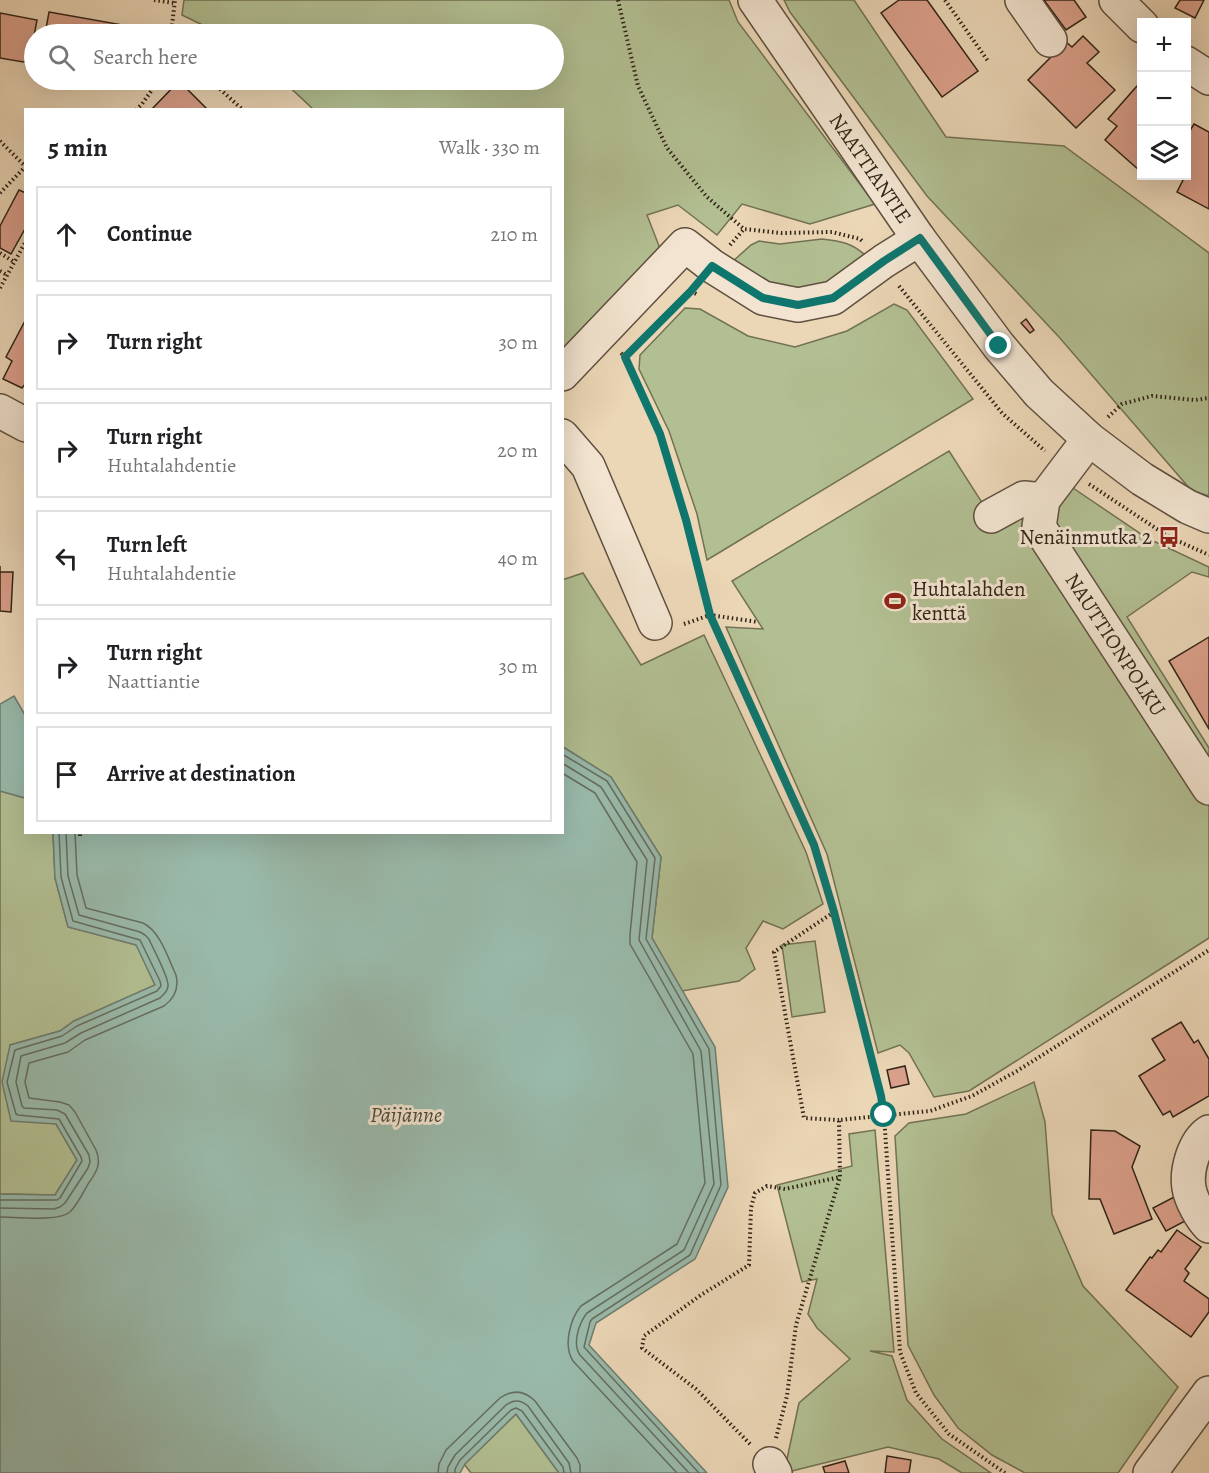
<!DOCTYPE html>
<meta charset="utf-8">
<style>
body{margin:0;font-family:Alegreya,serif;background:#f6f6f6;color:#202124}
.controls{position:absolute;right:18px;top:18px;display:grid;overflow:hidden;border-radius:0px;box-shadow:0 6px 24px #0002}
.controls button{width:54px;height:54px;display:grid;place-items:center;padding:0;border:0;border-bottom:2px solid #e0e0e0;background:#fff;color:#202124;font:30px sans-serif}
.stop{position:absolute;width:18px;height:18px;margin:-14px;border:4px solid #0f766e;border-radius:50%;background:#fff}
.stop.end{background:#0f766e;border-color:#fff;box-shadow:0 2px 6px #0008}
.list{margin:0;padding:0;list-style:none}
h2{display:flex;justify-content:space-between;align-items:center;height:78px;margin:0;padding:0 24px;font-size:26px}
h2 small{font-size:20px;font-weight:400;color:#757577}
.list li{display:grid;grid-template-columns:39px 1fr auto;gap:18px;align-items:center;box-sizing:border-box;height:96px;margin:0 12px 12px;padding:0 12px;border:2px solid #e0e0e0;border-radius:0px}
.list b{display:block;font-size:22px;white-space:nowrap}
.list p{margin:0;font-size:20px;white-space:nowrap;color:#757577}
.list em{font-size:20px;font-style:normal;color:#757577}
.icon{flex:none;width:33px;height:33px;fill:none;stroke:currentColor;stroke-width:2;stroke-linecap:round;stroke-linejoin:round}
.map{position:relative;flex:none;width:1209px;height:1473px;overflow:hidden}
.search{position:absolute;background:#fff;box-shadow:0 6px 24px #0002;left:24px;top:24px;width:540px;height:66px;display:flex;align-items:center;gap:15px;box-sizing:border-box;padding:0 21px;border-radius:33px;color:#757577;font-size:22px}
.panel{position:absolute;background:#fff;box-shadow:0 6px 24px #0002;left:24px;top:108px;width:540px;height:726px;border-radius:0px}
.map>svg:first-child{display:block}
.green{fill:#b2bf92;stroke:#717254;stroke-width:1.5}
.water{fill:#99b9aa;stroke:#6f7d6f;stroke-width:1.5}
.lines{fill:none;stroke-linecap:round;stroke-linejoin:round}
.shore{stroke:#646e60;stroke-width:1.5}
.building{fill:#dca18c;stroke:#302417;stroke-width:1.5}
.minor-casing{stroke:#5f503f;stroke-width:36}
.path{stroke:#302417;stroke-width:4;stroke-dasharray:1.5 3;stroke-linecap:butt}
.minor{stroke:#f2e4d0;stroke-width:33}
.route{stroke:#0f766e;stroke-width:8}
.labels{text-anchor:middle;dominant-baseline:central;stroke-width:6;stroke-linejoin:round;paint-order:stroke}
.street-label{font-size:21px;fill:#302417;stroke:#f2e4d0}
.poi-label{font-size:21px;fill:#302417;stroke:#f2e4d0;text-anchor:end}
.water-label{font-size:22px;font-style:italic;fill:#4a493c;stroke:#f2e4d0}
</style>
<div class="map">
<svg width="1209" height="1473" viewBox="0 0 1209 1473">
<rect width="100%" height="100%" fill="#ebd6b6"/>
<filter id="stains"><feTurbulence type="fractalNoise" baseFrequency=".00333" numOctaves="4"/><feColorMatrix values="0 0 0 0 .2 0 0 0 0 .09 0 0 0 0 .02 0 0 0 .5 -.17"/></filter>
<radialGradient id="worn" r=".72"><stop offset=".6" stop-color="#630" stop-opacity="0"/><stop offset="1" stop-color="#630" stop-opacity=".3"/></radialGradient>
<g class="green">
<polygon points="184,0 729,0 738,22 875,204 810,224 742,204 717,235 678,205 647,215 661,251 564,351 562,349 562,110 313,109 282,80 554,80 554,34 221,34 182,15"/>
<polygon points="784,0 854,0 946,137 1064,146 1209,253 1209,496 1191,490 1059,337 927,196 790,12"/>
<path d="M 822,239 C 841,241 853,243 867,257 L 829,288 L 786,293 L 732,262 L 751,245 L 759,241 L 780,244 Z"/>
<polygon points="894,304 907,310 973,399 707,560 697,514 669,431 639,369 640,355 685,308 700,309 748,336 795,347 847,331"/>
<polygon points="949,451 997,526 1024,512 1209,803 1209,938 969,1091 934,1097 909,1053 900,1045 878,1053 827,854 726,627 763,629 732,581"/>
<polygon points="1067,484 1147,538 1209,567 1209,577 1192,572 1127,617 1209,748 1209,768 1052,529 1054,500"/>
<polygon points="583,573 641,665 704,635 806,852 823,904 783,929 763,921 746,948 755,969 739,981 682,991 652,938 661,857 611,777 563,747 562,580"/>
<polygon points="0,791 25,798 26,832 53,833 55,878 68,927 137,945 155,985 74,1021 60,1031 10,1045 77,1160 55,1195 0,1194"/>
<polygon points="815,941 825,1012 792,1017 782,945"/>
<polygon points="1034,1082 1045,1122 1052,1214 1083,1286 1178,1387 1118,1473 1025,1473 992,1455 958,1428 934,1395 908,1345 895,1136 909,1123 966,1114"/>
<polygon points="875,1130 894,1352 870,1351 892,1356 907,1400 942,1439 991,1473 962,1473 939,1459 888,1447 784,1473 799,1403 850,1359 817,1328 808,1314 817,1279 802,1282 777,1185 852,1166 849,1134"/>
<polygon points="516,1414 559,1473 471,1473 464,1464"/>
</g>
<g class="water">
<polygon points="14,696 25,715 25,798 0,791 0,704"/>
<polygon points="563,747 611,777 661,857 652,938 715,1047 728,1187 695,1259 596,1323 589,1345 707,1473 559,1473 516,1414 465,1464 460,1473 0,1473 0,1194 55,1195 77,1160 56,1124 11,1121 2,1082 10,1045 60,1031 74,1021 155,985 136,945 68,927 55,878 53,833 562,832"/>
</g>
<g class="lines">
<g class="shore">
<polyline points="562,754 607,781 655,858 646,939 709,1049 721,1185 690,1255 592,1319 590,1322 584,1347 699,1473"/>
<path d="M 562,763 L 601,787 L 647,860 L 639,940 L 701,1051 L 714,1184 L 684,1250 L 587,1313 C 579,1323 572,1344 580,1355 L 689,1473"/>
<path d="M 562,773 L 595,793 L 637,862 L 630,935 L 630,944 L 693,1054 L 705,1183 L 677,1244 L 581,1306 C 570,1319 563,1346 573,1361 L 677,1473"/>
<polyline points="0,1200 57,1200 60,1198 82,1161 81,1157 59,1119 18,1115 16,1114 7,1082 15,1050 62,1036 77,1026 157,991 161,986 160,981 140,940 73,921 61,877 59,832"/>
<path d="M 0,1208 L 54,1209 L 60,1207 L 65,1203 L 88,1168 L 90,1162 L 89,1155 L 65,1114 L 57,1110 L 24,1108 L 22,1106 L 16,1082 L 21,1056 L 65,1043 L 81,1033 L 160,998 C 164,994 168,991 168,986 C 169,977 153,949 149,939 L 145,935 L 140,932 L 79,915 L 68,876 L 66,832"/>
<path d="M 0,1217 C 16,1217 58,1222 70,1212 C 77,1205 83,1193 88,1184 C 96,1173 102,1164 96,1150 L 75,1112 L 69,1105 L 60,1102 L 29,1098 L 25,1082 L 29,1063 L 68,1052 L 85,1040 L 164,1006 C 175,998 179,988 176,975 C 168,958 160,931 143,923 L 86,908 L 77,875 L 75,832"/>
<path d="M 438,1473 L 439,1464 L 446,1450 L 500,1398 C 513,1389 525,1391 535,1401 L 577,1458 L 580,1465 L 580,1473"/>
<path d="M 447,1473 L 448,1467 L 455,1455 L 506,1405 C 514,1399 521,1400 528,1406 L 569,1463 L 571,1473"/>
<polyline points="455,1473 455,1469 460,1460 511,1410 516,1408 522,1411 563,1467 564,1473"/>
</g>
</g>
<g class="building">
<polygon points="899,0 927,0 978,71 942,97 881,13"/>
<polygon points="1044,0 1074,0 1086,17 1066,30"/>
<polygon points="1180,0 1204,0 1195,18 1175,8"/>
<polygon points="49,12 151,30 150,34 45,34"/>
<polygon points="0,13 37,20 29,63 0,58"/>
<polygon points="1083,36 1099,52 1087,63 1115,90 1076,128 1028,80 1066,42 1072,47"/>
<polygon points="179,81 208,110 151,110"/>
<polygon points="1137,86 1142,89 1142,168 1139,170 1105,140 1117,126 1108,119"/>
<polygon points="1194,124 1209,132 1209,209 1177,192 1183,180 1174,176 1186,176 1186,137"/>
<polygon points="19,190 26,193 26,227 11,254 0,248 0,226"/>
<polygon points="26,319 26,383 22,388 3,379 12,361 6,357"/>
<polygon points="1026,319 1034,330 1030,333 1021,323"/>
<polygon points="0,566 0,572 13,572 11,612 0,611"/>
<polygon points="1209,637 1209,729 1169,661"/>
<polygon points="1181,1022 1194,1043 1198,1040 1209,1059 1209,1096 1173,1117 1170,1111 1163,1115 1139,1076 1165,1060 1152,1039"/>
<polygon points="905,1066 909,1084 891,1088 887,1070"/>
<polygon points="1091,1130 1115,1131 1140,1146 1132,1167 1152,1219 1114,1234 1100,1199 1089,1199"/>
<polygon points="1176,1196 1189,1219 1166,1231 1153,1208"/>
<polygon points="1177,1230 1201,1247 1185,1269 1189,1273 1184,1281 1209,1299 1209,1312 1191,1337 1126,1290 1150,1257 1152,1258 1158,1250 1161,1252"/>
<polygon points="887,1456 911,1460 909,1473 885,1473"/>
<polygon points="845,1461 849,1473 825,1473 823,1467"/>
</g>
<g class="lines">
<defs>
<g id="minor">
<path id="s1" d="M 755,0 L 919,239 L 999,346 L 1039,393 L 1089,439 L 1142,479 L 1188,507 L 1209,516"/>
<polyline points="1022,0 1050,40"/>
<polyline points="1116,0 1142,26"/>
<polyline points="1186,63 1209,78"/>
<polyline points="562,374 685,245 712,266 763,298 798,305 833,298 884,261 919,239"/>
<polyline points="0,411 26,425"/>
<polyline points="562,436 588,466 655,623"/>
<path id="s2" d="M 1089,439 L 1043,500 L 1039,527 L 1209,788"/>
<polyline points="991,516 1024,498 1043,500"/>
<path d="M 1209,1132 C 1194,1142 1186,1170 1189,1188 C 1191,1200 1201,1218 1209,1226"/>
<polyline points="770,1464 775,1473"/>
<polyline points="1150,1473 1209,1393"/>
</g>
</defs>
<use href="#minor" class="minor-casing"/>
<g class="path">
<polyline points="154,0 174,3"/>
<polyline points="618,0 638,86 667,148 707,197 744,229 781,233 832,232 860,239 862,241"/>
<polyline points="945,0 988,61"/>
<polyline points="171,34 175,0"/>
<polyline points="210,80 243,110"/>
<polyline points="136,110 142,104 159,80"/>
<polyline points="0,141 26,167"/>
<polyline points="0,193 25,167"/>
<polyline points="730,245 744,229"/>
<polyline points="0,253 14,262"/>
<polyline points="0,271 7,275"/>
<polyline points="899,286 1002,413 1045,451"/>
<polyline points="0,288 26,241"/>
<polyline points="691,291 698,295"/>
<polyline points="621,353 625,357 660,434 686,520 710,615 814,845 834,912 881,1096 884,1115 900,1352 916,1393 949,1434 1005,1473"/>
<polyline points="625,357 692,289"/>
<polyline points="1108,417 1122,404 1152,396 1195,400 1209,398"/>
<polyline points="1089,484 1169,537 1209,555"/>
<polyline points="684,624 710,615 758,622"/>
<polyline points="80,836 80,832"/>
<polyline points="834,912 774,952 804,1118 839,1120"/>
<polyline points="776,1438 787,1396 796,1325 840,1177 839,1120 930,1111 972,1096 1017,1071 1209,950"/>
<polyline points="750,1444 696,1389 642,1348 644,1336 701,1295 749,1265 751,1208 755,1193 767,1186 785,1189 840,1177"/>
</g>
<use href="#minor" class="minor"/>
</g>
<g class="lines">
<polyline class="route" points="884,1115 881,1096 834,912 814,845 710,615 686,520 660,434 625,357 691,291 712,266 763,298 798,305 833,298 884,261 920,238 999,346"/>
</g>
<defs>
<symbol id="bus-bare" viewBox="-9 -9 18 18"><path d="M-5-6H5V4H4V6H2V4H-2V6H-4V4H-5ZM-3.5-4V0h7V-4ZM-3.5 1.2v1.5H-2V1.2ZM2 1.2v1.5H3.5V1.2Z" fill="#8f2418" stroke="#f2e4d0" stroke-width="2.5" paint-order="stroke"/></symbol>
<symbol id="stadium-bare" viewBox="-9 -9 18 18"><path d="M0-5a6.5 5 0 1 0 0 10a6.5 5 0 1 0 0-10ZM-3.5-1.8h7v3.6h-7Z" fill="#8f2418" stroke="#f2e4d0" stroke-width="2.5" paint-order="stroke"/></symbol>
</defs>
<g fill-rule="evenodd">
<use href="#bus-bare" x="1154" y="522" width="30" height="30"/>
<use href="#stadium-bare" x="880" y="586" width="30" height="30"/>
</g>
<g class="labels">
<g class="street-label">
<text stroke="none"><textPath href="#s1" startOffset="204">NAATTIANTIE</textPath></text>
<text stroke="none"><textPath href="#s2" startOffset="244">NAUTTIONPOLKU</textPath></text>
</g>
<g class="poi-label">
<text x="1152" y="537">Nenäinmutka 2</text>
<text x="912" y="589" text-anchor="start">Huhtalahden<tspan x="912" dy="24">kenttä</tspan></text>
</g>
<g class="water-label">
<text x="406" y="1115">Päijänne</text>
</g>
</g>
<rect width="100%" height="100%" filter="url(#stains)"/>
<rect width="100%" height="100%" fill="url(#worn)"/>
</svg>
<div class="controls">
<button>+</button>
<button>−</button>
<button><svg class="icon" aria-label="layers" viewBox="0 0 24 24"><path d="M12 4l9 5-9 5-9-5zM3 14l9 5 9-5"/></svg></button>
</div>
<div class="stop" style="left:884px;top:1115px"></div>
<div class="stop end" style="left:999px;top:346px"></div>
<div class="search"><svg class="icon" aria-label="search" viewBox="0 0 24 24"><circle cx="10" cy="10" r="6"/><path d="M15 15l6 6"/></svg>Search here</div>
<section class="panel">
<h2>5 min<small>Walk · 330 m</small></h2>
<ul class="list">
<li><svg class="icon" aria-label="ahead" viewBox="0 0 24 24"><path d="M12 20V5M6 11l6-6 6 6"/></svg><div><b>Continue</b></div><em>210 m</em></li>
<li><svg class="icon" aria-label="right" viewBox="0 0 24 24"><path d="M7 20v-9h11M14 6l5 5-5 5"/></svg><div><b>Turn right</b></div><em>30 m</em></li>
<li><svg class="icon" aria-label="right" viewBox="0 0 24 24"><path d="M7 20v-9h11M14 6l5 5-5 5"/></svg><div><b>Turn right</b><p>Huhtalahdentie</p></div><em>20 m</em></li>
<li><svg class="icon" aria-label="left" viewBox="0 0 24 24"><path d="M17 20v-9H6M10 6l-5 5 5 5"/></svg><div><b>Turn left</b><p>Huhtalahdentie</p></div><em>40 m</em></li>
<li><svg class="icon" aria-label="right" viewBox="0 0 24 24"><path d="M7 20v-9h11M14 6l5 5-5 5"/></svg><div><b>Turn right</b><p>Naattiantie</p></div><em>30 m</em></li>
<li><svg class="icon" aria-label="arrive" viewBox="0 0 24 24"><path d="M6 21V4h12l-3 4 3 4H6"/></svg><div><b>Arrive at destination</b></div></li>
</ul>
</section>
</div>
